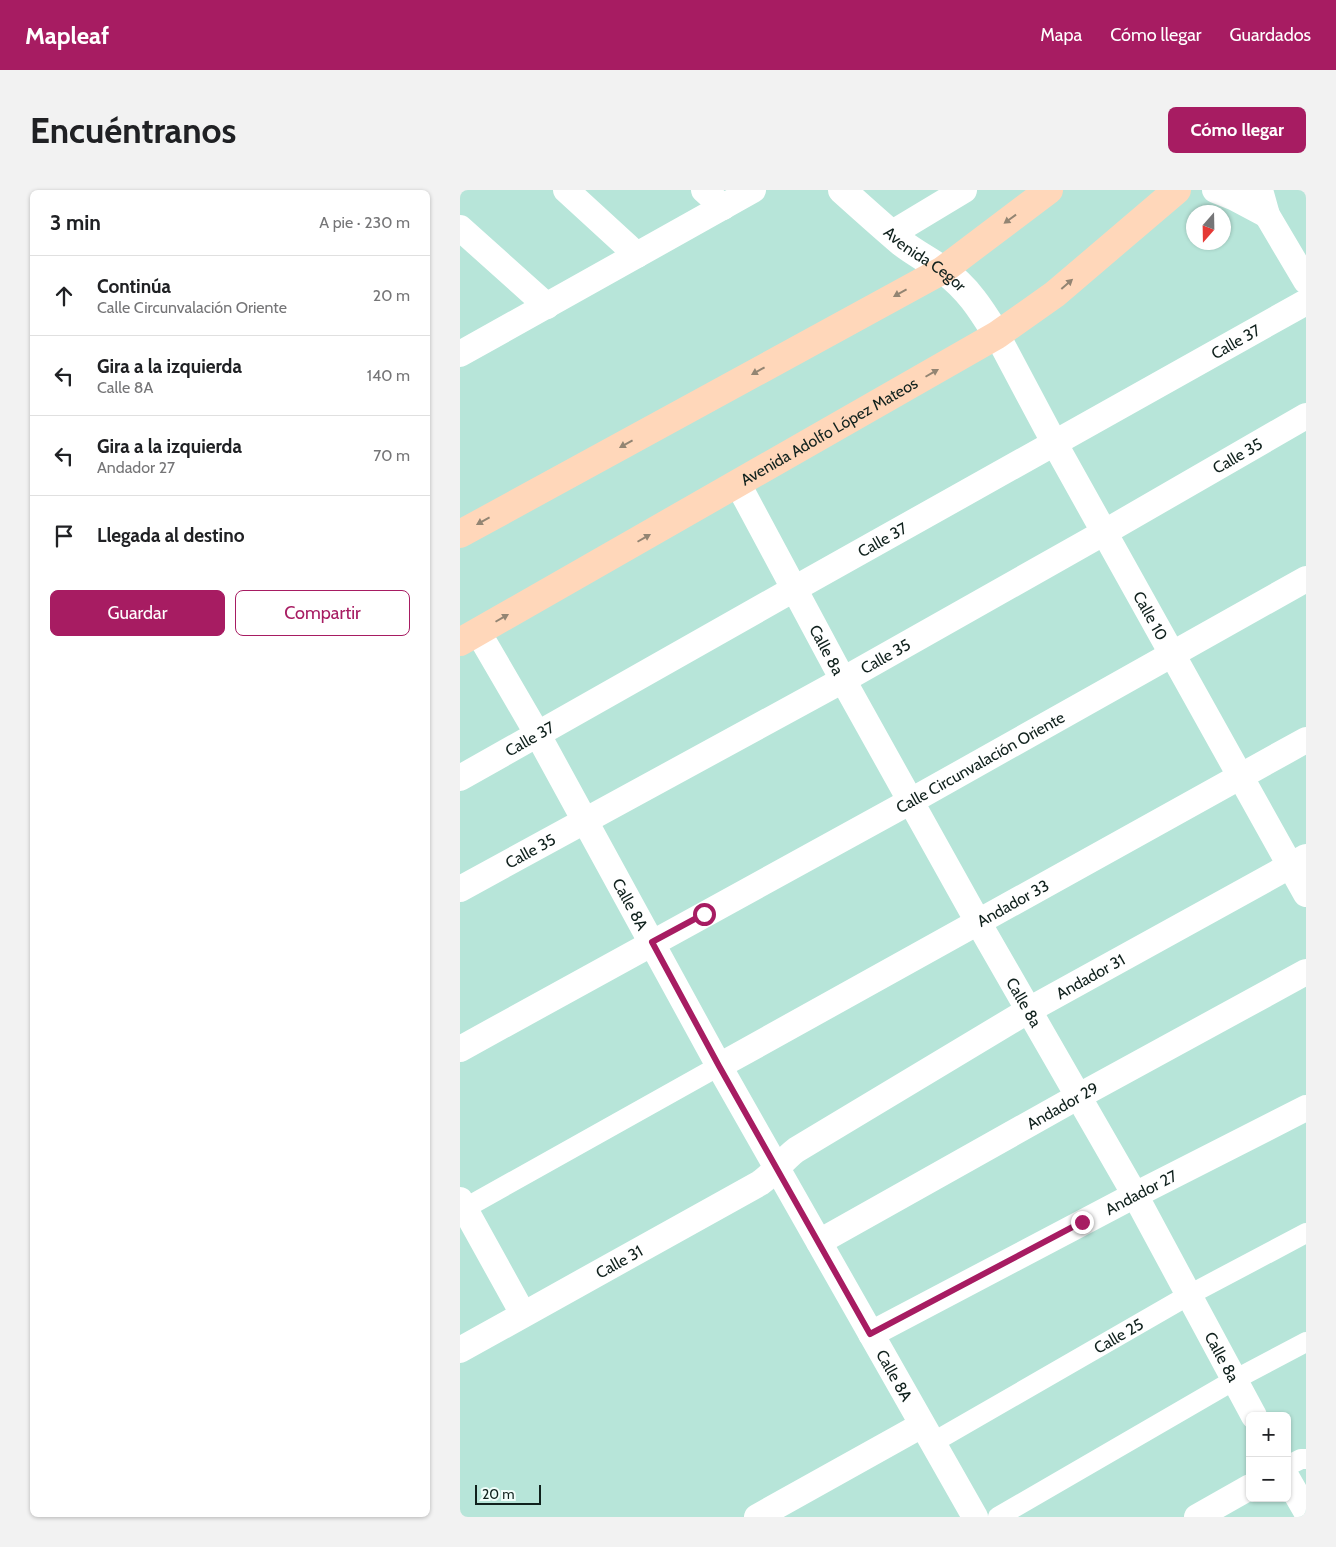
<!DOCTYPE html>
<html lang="es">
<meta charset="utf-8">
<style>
body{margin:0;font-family:Cabin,sans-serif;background:#f2f2f2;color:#202124}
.controls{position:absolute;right:15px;bottom:15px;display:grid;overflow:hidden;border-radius:8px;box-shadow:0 1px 4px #0004}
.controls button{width:45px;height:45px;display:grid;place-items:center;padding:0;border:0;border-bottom:1px solid #e0e0e0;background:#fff;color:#202124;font:25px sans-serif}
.compass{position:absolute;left:726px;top:15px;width:45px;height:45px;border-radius:50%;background:#fff;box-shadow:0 1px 4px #0004;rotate:200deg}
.scale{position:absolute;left:15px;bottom:12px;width:66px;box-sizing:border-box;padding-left:5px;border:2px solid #10211d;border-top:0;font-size:14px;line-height:18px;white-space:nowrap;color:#10211d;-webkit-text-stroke:4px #f1fefa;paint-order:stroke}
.stop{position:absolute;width:15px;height:15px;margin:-11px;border:4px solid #a71c62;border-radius:50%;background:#fff}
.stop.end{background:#a71c62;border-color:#fff;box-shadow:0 1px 5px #0008}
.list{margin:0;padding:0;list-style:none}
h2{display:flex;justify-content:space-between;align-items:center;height:65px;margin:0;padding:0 20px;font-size:21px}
h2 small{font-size:16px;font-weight:400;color:#757577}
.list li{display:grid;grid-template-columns:32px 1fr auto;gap:15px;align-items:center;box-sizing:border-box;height:80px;padding:0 20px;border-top:1px solid #e0e0e0}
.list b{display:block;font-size:19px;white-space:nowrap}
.list p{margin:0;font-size:16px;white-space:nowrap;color:#757577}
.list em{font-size:16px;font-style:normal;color:#757577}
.actions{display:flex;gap:10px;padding:15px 20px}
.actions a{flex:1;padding:11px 0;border:1px solid #a71c62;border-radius:8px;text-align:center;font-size:18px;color:#a71c62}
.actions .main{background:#a71c62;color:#fff}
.icon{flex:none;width:28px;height:28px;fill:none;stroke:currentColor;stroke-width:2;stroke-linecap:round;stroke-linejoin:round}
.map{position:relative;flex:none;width:846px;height:1327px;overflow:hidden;border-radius:8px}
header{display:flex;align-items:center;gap:30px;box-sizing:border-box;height:70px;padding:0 25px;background:#a71c62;color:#fff}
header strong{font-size:24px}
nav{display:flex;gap:28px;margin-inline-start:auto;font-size:18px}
.intro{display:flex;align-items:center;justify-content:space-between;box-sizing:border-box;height:120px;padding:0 30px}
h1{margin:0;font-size:35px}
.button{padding:12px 22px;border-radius:8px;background:#a71c62;color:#fff;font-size:18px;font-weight:700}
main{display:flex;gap:30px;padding:0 30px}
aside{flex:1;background:#fff;border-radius:8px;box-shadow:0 1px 4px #0004}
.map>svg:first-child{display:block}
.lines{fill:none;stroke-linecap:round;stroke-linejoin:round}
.pedestrian{stroke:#fff;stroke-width:20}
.minor{stroke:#fff;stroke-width:26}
.tertiary{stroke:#fff;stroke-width:28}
.primary{stroke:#ffd7ba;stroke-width:28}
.oneway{fill:#938573}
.route{stroke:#a71c62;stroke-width:6}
.labels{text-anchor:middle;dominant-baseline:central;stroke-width:4;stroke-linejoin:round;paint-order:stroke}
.street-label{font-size:16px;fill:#10211d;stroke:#f1fefa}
</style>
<header>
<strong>Mapleaf</strong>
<nav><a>Mapa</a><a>Cómo llegar</a><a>Guardados</a></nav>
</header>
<div class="intro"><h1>Encuéntranos</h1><a class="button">Cómo llegar</a></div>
<main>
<aside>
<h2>3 min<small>A pie · 230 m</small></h2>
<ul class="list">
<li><svg class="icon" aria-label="ahead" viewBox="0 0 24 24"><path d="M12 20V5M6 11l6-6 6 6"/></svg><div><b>Continúa</b><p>Calle Circunvalación Oriente</p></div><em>20 m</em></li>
<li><svg class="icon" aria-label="left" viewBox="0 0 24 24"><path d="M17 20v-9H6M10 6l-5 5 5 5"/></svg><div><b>Gira a la izquierda</b><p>Calle 8A</p></div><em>140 m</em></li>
<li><svg class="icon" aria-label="left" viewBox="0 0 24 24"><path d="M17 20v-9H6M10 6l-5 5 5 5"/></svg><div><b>Gira a la izquierda</b><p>Andador 27</p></div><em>70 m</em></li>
<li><svg class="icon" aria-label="arrive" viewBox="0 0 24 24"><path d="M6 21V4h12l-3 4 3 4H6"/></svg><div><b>Llegada al destino</b></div></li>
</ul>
<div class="actions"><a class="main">Guardar</a><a>Compartir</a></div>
</aside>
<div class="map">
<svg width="846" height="1327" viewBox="0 0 846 1327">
<rect width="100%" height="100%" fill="#b7e5d9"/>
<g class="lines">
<g class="pedestrian">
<polyline points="0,1021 259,876"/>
<path id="s1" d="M 472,1253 L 729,1105 L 846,1043"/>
<polyline points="827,1276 841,1269 846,1269"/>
<polyline points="538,1327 776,1189 846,1152"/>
</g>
<g class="minor">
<polyline points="106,0 177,65"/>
<polyline points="244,0 263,17"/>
<polyline points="755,0 775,8 807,25"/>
<polyline points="800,0 807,25 846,91"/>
<polyline points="0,38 87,116"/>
<polyline points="431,44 504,0"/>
<path id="s2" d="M 537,145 L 595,254 L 846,704"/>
<polyline points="0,164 293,0"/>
<path id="s3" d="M 278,294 L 383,490 L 518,732 L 675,1005 L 794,1226"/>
<path id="s4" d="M 18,442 L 78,545 L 259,876 L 515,1327"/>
<path id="s5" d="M 0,588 L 334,399 L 846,112"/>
<path id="s6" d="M 0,699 L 383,490 L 645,342 L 846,226"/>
<path id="s7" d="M 0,859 L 451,611 L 846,389"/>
<path id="s8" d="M 259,876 L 846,550"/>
<polyline points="0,1010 63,1124"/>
<path id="s9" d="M 359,1052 L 619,906 L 846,782"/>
<path id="s10" d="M 411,1144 L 675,1005 L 846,918"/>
<path id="s11" d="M 0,1160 L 300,993 C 313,984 323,970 336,960 L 569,820 L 846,667"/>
<polyline points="827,1288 846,1321"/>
<polyline points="297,1327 462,1235"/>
<polyline points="737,1327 790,1297"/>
</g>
<path class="tertiary" id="s12" d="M 382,0 C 402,18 422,36 442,53 C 456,64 471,71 484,81 C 508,98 522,121 537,145"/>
<g class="primary">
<polyline points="0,344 483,80 589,0"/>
<path id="s13" d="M 0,452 L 537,145 L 595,104 L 717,0"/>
</g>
</g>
<defs><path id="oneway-solid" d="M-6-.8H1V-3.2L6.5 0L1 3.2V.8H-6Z" transform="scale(1.25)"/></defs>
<g class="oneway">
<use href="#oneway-solid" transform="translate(550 29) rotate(144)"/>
<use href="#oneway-solid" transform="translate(607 94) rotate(-41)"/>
<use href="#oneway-solid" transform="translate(440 103) rotate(151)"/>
<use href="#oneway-solid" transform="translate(298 181) rotate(151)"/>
<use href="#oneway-solid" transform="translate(472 183) rotate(-30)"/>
<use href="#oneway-solid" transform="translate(166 254) rotate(151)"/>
<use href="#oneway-solid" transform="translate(23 331) rotate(151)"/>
<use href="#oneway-solid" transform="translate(184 348) rotate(-30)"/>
<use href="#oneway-solid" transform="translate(42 428) rotate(-30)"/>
</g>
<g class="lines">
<polyline class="route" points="244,724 192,752 259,876 410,1144 622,1032"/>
</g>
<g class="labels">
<g class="street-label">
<text stroke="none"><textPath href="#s12" startOffset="108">Avenida Cegor</textPath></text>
<text stroke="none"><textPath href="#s5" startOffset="890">Calle 37</textPath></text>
<text stroke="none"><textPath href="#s13" startOffset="425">Avenida Adolfo López Mateos</textPath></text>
<text stroke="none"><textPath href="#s6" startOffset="890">Calle 35</textPath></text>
<text stroke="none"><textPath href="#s5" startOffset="485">Calle 37</textPath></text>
<text stroke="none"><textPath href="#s2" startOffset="320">Calle 10</textPath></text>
<text stroke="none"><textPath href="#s3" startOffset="188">Calle 8a</textPath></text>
<text stroke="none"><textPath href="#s6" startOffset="485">Calle 35</textPath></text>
<text stroke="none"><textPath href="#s5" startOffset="80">Calle 37</textPath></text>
<text stroke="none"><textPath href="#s7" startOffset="594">Calle Circunvalación Oriente</textPath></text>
<text stroke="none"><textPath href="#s6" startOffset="80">Calle 35</textPath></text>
<text stroke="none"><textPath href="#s8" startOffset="336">Andador 33</textPath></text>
<text stroke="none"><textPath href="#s4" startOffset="312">Calle 8A</textPath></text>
<text stroke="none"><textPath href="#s11" startOffset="734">Andador 31</textPath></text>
<text stroke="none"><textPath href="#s3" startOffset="592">Calle 8a</textPath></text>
<text stroke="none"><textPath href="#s9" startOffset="279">Andador 29</textPath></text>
<text stroke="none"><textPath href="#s10" startOffset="305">Andador 27</textPath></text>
<text stroke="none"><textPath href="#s11" startOffset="182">Calle 31</textPath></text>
<text stroke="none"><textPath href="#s1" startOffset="215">Calle 25</textPath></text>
<text stroke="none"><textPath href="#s3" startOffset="998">Calle 8a</textPath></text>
<text stroke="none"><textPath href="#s4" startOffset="852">Calle 8A</textPath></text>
</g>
</g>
</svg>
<div class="controls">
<button>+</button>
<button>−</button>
</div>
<svg class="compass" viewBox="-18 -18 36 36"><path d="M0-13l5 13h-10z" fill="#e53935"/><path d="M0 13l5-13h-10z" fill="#757577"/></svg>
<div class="scale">20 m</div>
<div class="stop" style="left:244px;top:724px"></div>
<div class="stop end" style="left:622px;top:1032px"></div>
</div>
</main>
